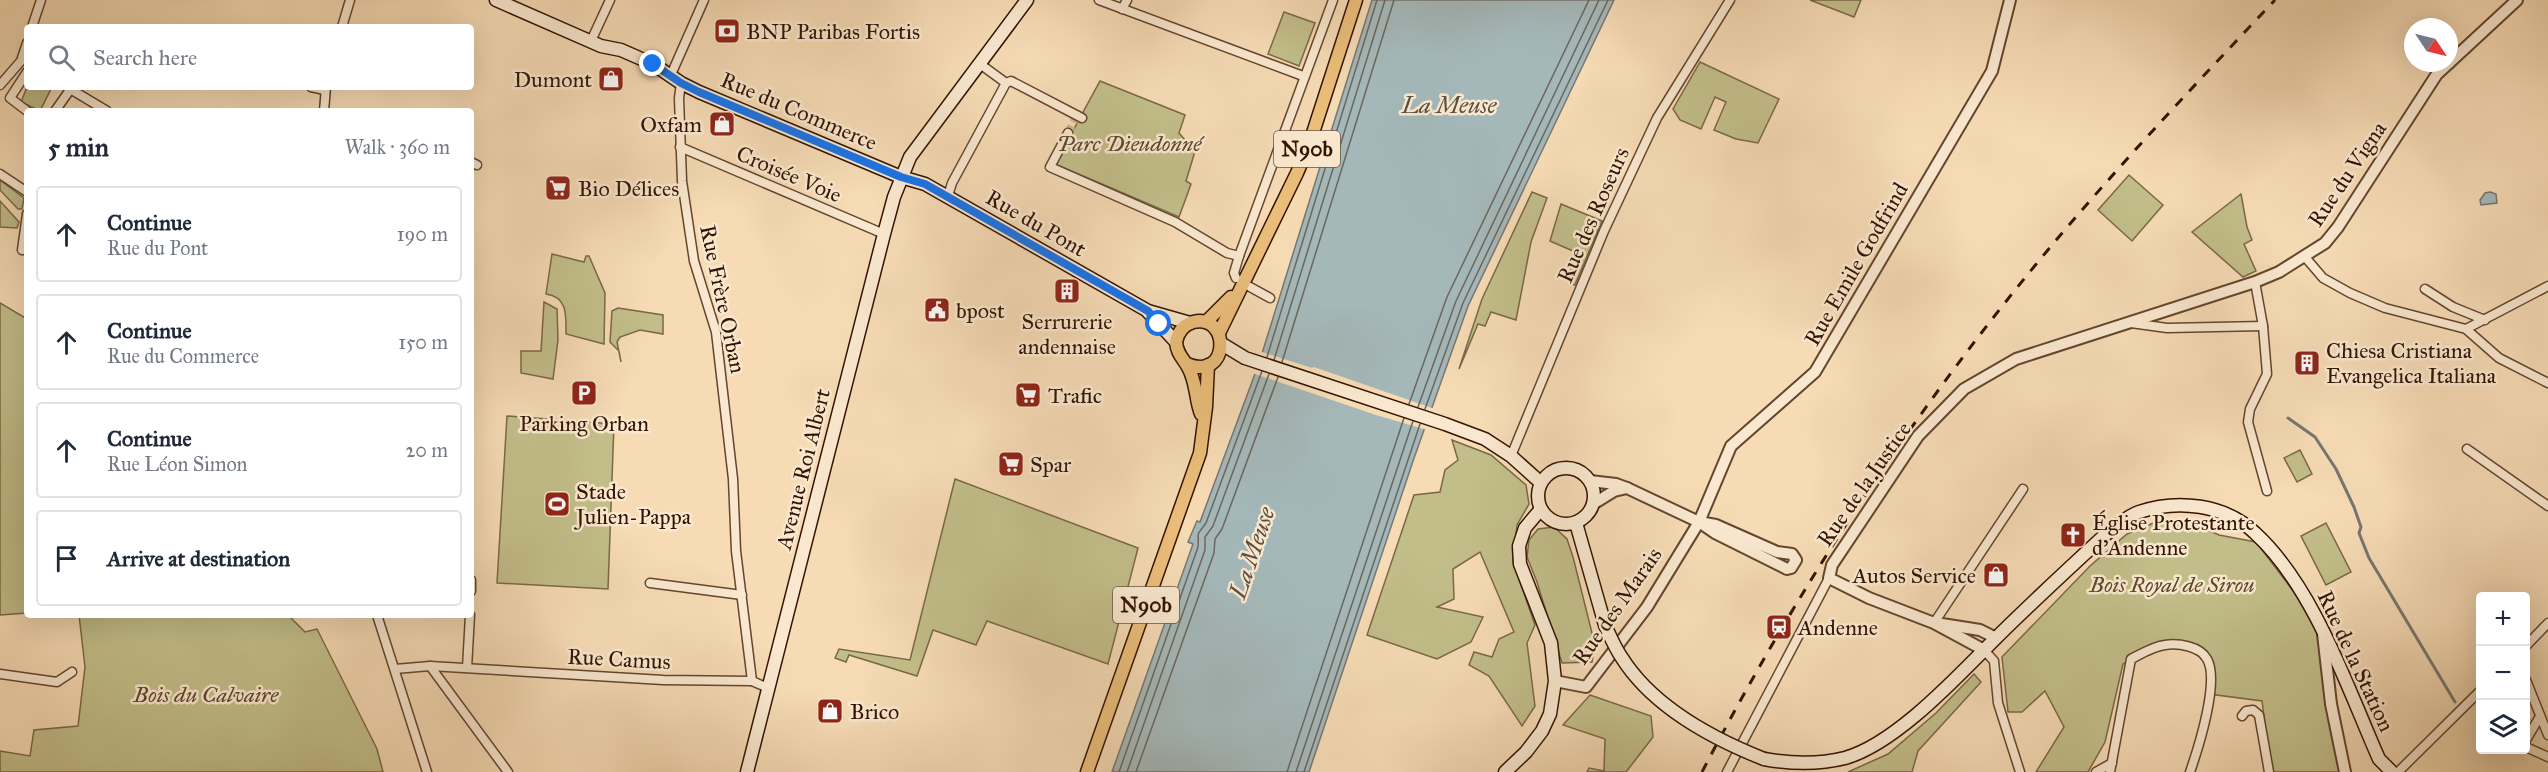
<!DOCTYPE html>
<meta charset="utf-8">
<style>
body{margin:0;font-family:"IM FELL Great Primer",serif;background:#f6f6f7;color:#1f2937}
.controls{position:absolute;right:18px;bottom:18px;display:grid;overflow:hidden;border-radius:6px;box-shadow:0 6px 24px #0002}
.controls button{width:54px;height:54px;display:grid;place-items:center;padding:0;border:0;border-bottom:2px solid #e0e1e3;background:#fff;color:#1f2937;font:30px sans-serif}
.compass{position:absolute;left:2404px;top:18px;width:54px;height:54px;border-radius:50%;background:#fff;box-shadow:0 6px 24px #0002;rotate:125deg}
.stop{position:absolute;width:18px;height:18px;margin:-14px;border:4px solid #1a73e8;border-radius:50%;background:#fff}
.stop.end{background:#1a73e8;border-color:#fff;box-shadow:0 2px 6px #0008}
.list{margin:0;padding:0;list-style:none}
h2{display:flex;justify-content:space-between;align-items:center;height:78px;margin:0;padding:0 24px;font-size:26px}
h2 small{font-size:20px;font-weight:400;color:#747a83}
.list li{display:grid;grid-template-columns:39px 1fr auto;gap:18px;align-items:center;box-sizing:border-box;height:96px;margin:0 12px 12px;padding:0 12px;border:2px solid #e0e1e3;border-radius:6px}
.list b{display:block;font-size:22px;white-space:nowrap}
.list p{margin:0;font-size:20px;white-space:nowrap;color:#747a83}
.list em{font-size:20px;font-style:normal;color:#747a83}
.icon{flex:none;width:33px;height:33px;fill:none;stroke:currentColor;stroke-width:2;stroke-linecap:round;stroke-linejoin:round}
.map{position:relative;flex:none;width:2548px;height:772px;overflow:hidden}
.search{position:absolute;background:#fff;box-shadow:0 6px 24px #0002;left:24px;top:24px;width:450px;height:66px;display:flex;align-items:center;gap:15px;box-sizing:border-box;padding:0 21px;border-radius:6px;color:#747a83;font-size:22px}
.panel{position:absolute;background:#fff;box-shadow:0 6px 24px #0002;left:24px;top:108px;width:450px;height:510px;border-radius:6px}
.map>svg:first-child{display:block}
.green{fill:#c2be8a;stroke:#7a6846;stroke-width:1.5}
.water{fill:#a4b8ba;stroke:#777670;stroke-width:1.5}
.pier{fill:#f6dbb5}
.lines{fill:none;stroke-linecap:round;stroke-linejoin:round}
.shore{stroke:#6c665e;stroke-width:1.5}
.stream{stroke:#777670;stroke-width:3}
.minor-tunnel{stroke:#cfb391;stroke-width:8;stroke-dasharray:8 4;stroke-linecap:butt}
.minor-casing{stroke:#64452e;stroke-width:11}
.tertiary-casing{stroke:#64452e;stroke-width:14}
.secondary-casing{stroke:#331301;stroke-width:15}
.primary-casing{stroke:#331301;stroke-width:15}
.minor{stroke:#f9e8cf;stroke-width:8}
.tertiary{stroke:#f9e8cf;stroke-width:10}
.secondary{stroke:#f9e8cf;stroke-width:12}
.primary{stroke:#ebbe7a;stroke-width:12}
.rail{stroke:#331301;stroke-width:3;stroke-dasharray:10 10;stroke-linecap:butt}
.secondary-bridge-casing{stroke:#331301;stroke-width:15;stroke-linecap:butt}
.secondary-bridge{stroke:#f9e8cf;stroke-width:12}
.route{stroke:#1a73e8;stroke-width:8}
.labels{text-anchor:middle;dominant-baseline:central;stroke-width:5;stroke-linejoin:round;paint-order:stroke}
.shield{fill:#f9e8cf;stroke:#6e533f;stroke-width:1.5}
.shield-label{font-size:21px;font-weight:bold;fill:#331301}
.poi-label{font-size:22px;fill:#331301;stroke:#f9e8cf;text-anchor:start}
.street-label{font-size:22px;fill:#331301;stroke:#f9e8cf}
.park-label{font-size:22px;font-style:italic;fill:#5e462a;stroke:#f9e8cf}
.water-label{font-size:24px;font-style:italic;fill:#5b4d42;stroke:#f9e8cf}
</style>
<div class="map">
<svg width="2548" height="772" viewBox="0 0 2548 772">
<rect width="100%" height="100%" fill="#f6dbb5"/>
<filter id="stains"><feTurbulence type="fractalNoise" baseFrequency=".00333" numOctaves="4"/><feColorMatrix values="0 0 0 0 .2 0 0 0 0 .09 0 0 0 0 .02 0 0 0 .5 -.17"/></filter>
<radialGradient id="worn" r=".72"><stop offset=".6" stop-color="#630" stop-opacity="0"/><stop offset="1" stop-color="#630" stop-opacity=".3"/></radialGradient>
<g class="green">
<polygon points="1810,0 1861,0 1854,17"/>
<polygon points="1284,12 1315,23 1299,66 1268,54"/>
<polygon points="1700,62 1779,99 1758,143 1736,139 1714,130 1726,102 1715,97 1701,129 1680,120 1673,109"/>
<polygon points="1100,81 1185,115 1179,133 1185,140 1196,148 1186,181 1191,184 1179,217 1055,164"/>
<polygon points="27,87 52,87 40,111 21,102"/>
<polygon points="2129,175 2163,205 2132,241 2098,210"/>
<polygon points="0,180 24,198 22,209 18,209 0,190"/>
<polygon points="1532,192 1547,198 1531,242 1516,320 1491,312 1485,326 1478,324 1459,369 1482,299"/>
<polygon points="2241,194 2247,227 2252,240 2244,244 2256,271 2243,277 2192,232"/>
<polygon points="0,201 19,222 17,228 0,227"/>
<polygon points="1561,204 1602,221 1575,285 1569,284 1573,251 1550,241"/>
<path d="M 552,254 L 584,262 L 586,256 L 589,256 L 605,293 L 604,344 L 566,334 C 566,316 568,297 546,294 Z"/>
<polygon points="544,302 557,309 558,340 553,379 521,373 521,351 541,351"/>
<polygon points="0,303 27,319 27,613 0,615"/>
<polygon points="618,308 663,315 663,334 640,330 620,337 617,342 621,362 619,351 610,342 612,311"/>
<polygon points="507,416 614,424 608,589 497,583"/>
<polygon points="1452,440 1491,455 1526,485 1529,504 1517,525 1513,562 1535,625 1527,643 1535,706 1522,726 1489,676 1469,665 1474,652 1492,657 1499,639 1514,632 1480,552 1453,569 1454,599 1437,607 1483,617 1471,642 1437,659 1367,635 1414,495 1440,492 1445,470 1458,460"/>
<polygon points="2300,450 2312,474 2297,482 2284,458"/>
<polygon points="955,479 1138,548 1108,664 987,621 976,645 933,630 917,676 849,655 846,662 835,658 839,649 910,660"/>
<polygon points="2158,521 2191,523 2219,535 2256,542 2323,630 2345,772 2271,772 2262,701 2209,694 2207,659 2196,647 2165,645 2123,664 2105,742 2088,772 2036,772 2064,727 2045,691 2022,712 2008,712 2002,657 2090,566 2127,534"/>
<polygon points="2326,523 2351,572 2326,585 2301,536"/>
<polygon points="1554,527 1567,539 1573,557 1595,645 1592,662 1562,663 1537,582 1527,557 1529,540 1538,529"/>
<polygon points="79,615 288,615 305,632 317,629 377,749 383,772 0,772 0,751 30,756 34,730 78,726 85,667"/>
<polygon points="1974,674 1981,682 1918,751 1912,772 1848,772 1888,754 1936,713"/>
<polygon points="1590,695 1651,716 1653,737 1626,772 1587,772 1589,768 1604,771 1605,739 1563,725"/>
</g>
<g class="water">
<polygon points="1372,0 1614,0 1468,306 1413,461 1309,772 1112,772 1193,544 1188,542 1197,521 1200,522 1259,363"/>
<polygon points="2490,192 2496,194 2497,203 2481,205 2480,200 2485,193"/>
</g>
<polygon class="pier" points="1259,351 1312,368 1314,367 1435,409 1427,430 1376,415 1252,373"/>
<g class="lines">
<g class="shore">
<polyline points="1267,357 1377,0"/>
<polyline points="1274,360 1385,0"/>
<polyline points="1282,362 1394,0"/>
<polyline points="1409,404 1447,297 1589,0"/>
<polyline points="1418,407 1456,301 1599,0"/>
<polyline points="1425,409 1463,303 1608,0"/>
<path d="M 1119,772 L 1198,547 C 1199,530 1195,538 1206,523 L 1262,371"/>
<polyline points="1127,772 1205,550 1205,537 1213,526 1269,374"/>
<polyline points="1136,772 1214,553 1215,539 1222,529 1278,377"/>
<polyline points="1287,772 1404,418"/>
<polyline points="1296,772 1413,421"/>
<polyline points="1304,772 1420,424"/>
</g>
<polyline class="stream" points="2288,418 2315,437 2336,469 2354,507 2361,527 2359,533 2369,558 2455,702"/>
<polyline class="minor-tunnel" points="1068,133 1075,119"/>
<defs>
<g id="minor">
<polyline points="1099,0 1303,76"/>
<polyline points="1122,9 1127,0"/>
<polyline points="32,27 41,0"/>
<polyline points="342,27 350,0"/>
<polyline points="591,41 610,0"/>
<polyline points="27,72 10,98 27,111"/>
<polyline points="670,77 704,0"/>
<polyline points="681,83 679,98 682,181 694,261 716,332 733,479 736,551 752,681"/>
<polyline points="1006,83 1011,81 1082,118"/>
<polyline points="0,85 21,61 27,43"/>
<polyline points="67,87 107,111"/>
<polyline points="311,87 325,90"/>
<polyline points="55,111 72,87"/>
<polyline points="324,111 326,87"/>
<polyline points="1068,133 1050,167 1175,222 1227,253 1239,256"/>
<polyline points="680,147 884,234"/>
<polyline points="471,162 477,165"/>
<polyline points="0,174 27,192"/>
<polyline points="948,196 952,183 1006,83 980,64"/>
<polyline points="27,214 22,250 27,250"/>
<polyline points="2305,257 2323,278 2350,293 2385,308 2466,329 2499,358 2548,383"/>
<polyline points="1236,278 1234,273 1239,256 1333,0"/>
<polyline points="2255,282 2263,326 2267,374 2250,409 2248,422 2267,491"/>
<polyline points="1250,287 1270,298"/>
<polyline points="2425,289 2453,307 2485,320"/>
<polyline points="2131,323 2167,328 2263,326"/>
<polyline points="2466,329 2548,286"/>
<polyline points="2467,449 2548,506"/>
<polyline points="1511,456 1604,231 1657,118 1730,0"/>
<polyline points="471,580 471,591"/>
<polyline points="650,583 742,595"/>
<polyline points="377,615 427,772"/>
<polyline points="1934,623 2023,489"/>
<polyline points="2526,646 2548,623"/>
<polyline points="1984,650 1994,661 1998,703 2020,772"/>
<polyline points="430,666 508,772"/>
<polyline points="467,668 470,615"/>
<polyline points="395,669 430,666 663,680 752,681 768,688"/>
<polyline points="0,674 57,682 72,672"/>
<polyline points="2526,680 2548,735"/>
<polyline points="2242,716 2246,711 2253,710 2259,715 2269,772"/>
<polyline points="2526,740 2539,718"/>
<polyline points="2526,747 2548,757"/>
<polyline points="1727,772 1829,578"/>
<polyline points="2096,772 2112,763"/>
<path d="M 2110,772 L 2131,659 C 2141,654 2154,646 2165,645 C 2178,643 2200,646 2207,659 C 2220,681 2198,749 2190,772"/>
<polyline points="2398,772 2480,691"/>
</g>
<g id="tertiary">
<polyline points="2449,63 2517,0"/>
<polyline points="1590,481 1616,484 1627,488 1699,522 1715,533 1787,569 1791,568 1796,560 1792,554 1777,552 1716,525 1699,522"/>
<polyline points="1593,504 1614,491 1627,488"/>
<polyline points="1942,624 1980,630 1996,638"/>
<polyline points="2323,634 2331,704 2345,772"/>
<polyline points="1984,650 1934,623 1869,598 1829,578 1832,565 1918,436 1964,389 2016,359 2255,282 2279,272 2325,243 2338,227 2437,74 2449,63"/>
<polyline points="1555,681 1586,687 1647,607 1699,522 1731,446 1815,372 1992,71 2010,0"/>
</g>
<g id="secondary">
<polyline points="496,0 601,46 621,50 653,64 681,83 699,92 901,177 925,184 1148,311 1190,323"/>
<polyline points="1148,312 1176,342"/>
<polyline points="1222,344 1245,358 1445,424 1485,439 1511,456 1541,483"/>
<circle cx="1566" cy="496" r="28"/>
<polyline points="1576,523 1605,625"/>
<path d="M 1764,759 C 1792,764 1817,765 1845,758 C 1895,744 1955,679 1992,642 C 2029,605 2067,570 2105,535 C 2116,527 2127,516 2139,512 C 2177,499 2225,504 2255,533 C 2314,587 2347,687 2379,759 L 2392,772"/>
<polyline points="747,772 884,234 894,197 910,157 1027,0"/>
<polyline points="1505,772 1526,752 1542,731 1550,714 1555,681 1551,643 1520,564 1519,546 1525,528 1541,509"/>
</g>
<g id="primary">
<polyline points="1206,322 1231,297"/>
<polyline points="1219,333 1297,173 1310,142 1356,0"/>
<path d="M 1187,364 C 1230,382 1231,313 1193,322 C 1183,325 1178,332 1176,342 C 1177,354 1183,358 1188,367 C 1197,383 1195,399 1201,414"/>
<polyline points="1087,772 1200,453 1206,407 1208,365"/>
</g>
</defs>
<use href="#minor" class="minor-casing"/>
<use href="#tertiary" class="tertiary-casing"/>
<use href="#secondary" class="secondary-casing"/>
<use href="#primary" class="primary-casing"/>
<use href="#minor" class="minor"/>
<use href="#tertiary" class="tertiary"/>
<use href="#secondary" class="secondary"/>
<use href="#primary" class="primary"/>
<path class="rail" d="M 1702,772 C 1803,578 1926,392 2069,225 C 2135,148 2205,74 2275,0"/>
<defs>
<path id="secondary-bridge" d="M 1605,625 C 1610,636 1615,648 1622,658 C 1653,707 1711,738 1764,759"/>
</defs>
<use href="#secondary-bridge" class="secondary-bridge-casing"/>
<use href="#secondary-bridge" class="secondary-bridge"/>
</g>
<g class="lines">
<polyline class="route" points="653,64 681,83 699,92 901,177 925,184 1148,311 1159,324"/>
</g>
<defs>
<symbol id="bank-square" viewBox="-11 -11 22 22"><rect x="-9" y="-9" width="18" height="18" rx="4" fill="#8f2418" stroke="#f9e8cf"/><path d="M-6-4H6V4H-6ZM0-2.3a2.3 2.3 0 1 0 0 4.6a2.3 2.3 0 1 0 0-4.6Z" fill="#fff"/></symbol>
<symbol id="shop-square" viewBox="-11 -11 22 22"><rect x="-9" y="-9" width="18" height="18" rx="4" fill="#8f2418" stroke="#f9e8cf"/><path d="M-5-2.5h2.3a2.7 3.5 0 0 1 5.4 0H5L5.5 6h-11ZM-1.5-2.5h3a1.5 2.3 0 0 0-3 0Z" fill="#fff"/></symbol>
<symbol id="supermarket-square" viewBox="-11 -11 22 22"><rect x="-9" y="-9" width="18" height="18" rx="4" fill="#8f2418" stroke="#f9e8cf"/><path d="M-6-5.5h2.5l.6 2H6L4.5 2H-2.5L-4.4-4H-6ZM-1.5 3.2a1.3 1.3 0 1 0 .1 0ZM3 3.2a1.3 1.3 0 1 0 .1 0Z" fill="#fff"/></symbol>
<symbol id="building-square" viewBox="-11 -11 22 22"><rect x="-9" y="-9" width="18" height="18" rx="4" fill="#8f2418" stroke="#f9e8cf"/><path d="M-4-6H4V6H1V3H-1V6H-4ZM-2.5-4.3h1.7v1.8h-1.7ZM.8-4.3h1.7v1.8H.8ZM-2.5-1h1.7V.8h-1.7ZM.8-1h1.7V.8H.8Z" fill="#fff"/></symbol>
<symbol id="civic-square" viewBox="-11 -11 22 22"><rect x="-9" y="-9" width="18" height="18" rx="4" fill="#8f2418" stroke="#f9e8cf"/><path d="M-.6-6.5H3V-4.5H.6V-3L4-1V1h2V6H-6V1h2V-1L-.6-3ZM-1.2 2.5V6h2.4V2.5Z" fill="#fff"/></symbol>
<symbol id="parking-square" viewBox="-11 -11 22 22"><rect x="-9" y="-9" width="18" height="18" rx="4" fill="#8f2418" stroke="#f9e8cf"/><path d="M-3.5-5.5H1a3.5 3.5 0 0 1 0 7H-1V5.5H-3.5ZM-1-3.4V-.6H.8a1.4 1.4 0 0 0 0-2.8Z" fill="#fff"/></symbol>
<symbol id="stadium-square" viewBox="-11 -11 22 22"><rect x="-9" y="-9" width="18" height="18" rx="4" fill="#8f2418" stroke="#f9e8cf"/><path d="M0-5a6.5 5 0 1 0 0 10a6.5 5 0 1 0 0-10ZM-3.5-1.8h7v3.6h-7Z" fill="#fff"/></symbol>
<symbol id="church-square" viewBox="-11 -11 22 22"><rect x="-9" y="-9" width="18" height="18" rx="4" fill="#8f2418" stroke="#f9e8cf"/><path d="M-1.2-6h2.4v3.5h3.3v2.4h-3.3V6h-2.4V-.1h-3.3v-2.4h3.3Z" fill="#fff"/></symbol>
<symbol id="station-square" viewBox="-11 -11 22 22"><rect x="-9" y="-9" width="18" height="18" rx="4" fill="#8f2418" stroke="#f9e8cf"/><path d="M-3-6H3Q5-6 5-4V2Q5 4 3 4L4.5 6H3L1.5 4h-3L-3 6H-4.5L-3 4Q-5 4-5 2V-4Q-5-6-3-6ZM-3.5-4v3h7v-3ZM-3.5 1v1.5H-2V1ZM2 1v1.5H3.5V1Z" fill="#fff"/></symbol>
</defs>
<g fill-rule="evenodd">
<use href="#bank-square" x="712" y="16" width="30" height="30"/>
<use href="#shop-square" x="596" y="64" width="30" height="30"/>
<use href="#shop-square" x="707" y="109" width="30" height="30"/>
<use href="#supermarket-square" x="543" y="173" width="30" height="30"/>
<use href="#building-square" x="1052" y="276" width="30" height="30"/>
<use href="#civic-square" x="922" y="295" width="30" height="30"/>
<use href="#building-square" x="2292" y="348" width="30" height="30"/>
<use href="#parking-square" x="569" y="378" width="30" height="30"/>
<use href="#supermarket-square" x="1013" y="380" width="30" height="30"/>
<use href="#supermarket-square" x="996" y="449" width="30" height="30"/>
<use href="#stadium-square" x="542" y="489" width="30" height="30"/>
<use href="#church-square" x="2058" y="520" width="30" height="30"/>
<use href="#shop-square" x="1981" y="560" width="30" height="30"/>
<use href="#station-square" x="1764" y="612" width="30" height="30"/>
<use href="#shop-square" x="815" y="696" width="30" height="30"/>
</g>
<g class="labels">
<g class="shield">
<rect x="1274" y="131" width="66" height="36" rx="4.5"/>
<rect x="1113" y="587" width="66" height="36" rx="4.5"/>
</g>
<g class="shield-label">
<text x="1307" y="149">N90b</text>
<text x="1146" y="605">N90b</text>
</g>
<g class="poi-label">
<text x="746" y="31">BNP Paribas Fortis</text>
<text x="592" y="79" text-anchor="end">Dumont</text>
<text x="702" y="124" text-anchor="end">Oxfam</text>
<text x="578" y="188">Bio Délices</text>
<text x="956" y="310">bpost</text>
<text x="1067" y="321" text-anchor="middle">Serrurerie<tspan x="1067" dy="25">andennaise</tspan></text>
<text x="2326" y="350">Chiesa Cristiana<tspan x="2326" dy="25">Evangelica Italiana</tspan></text>
<text x="1048" y="395">Trafic</text>
<text x="584" y="423" text-anchor="middle">Parking Orban</text>
<text x="1030" y="464">Spar</text>
<text x="576" y="491">Stade<tspan x="576" dy="25">Julien-Pappa</tspan></text>
<text x="2092" y="522">Église Protestante<tspan x="2092" dy="25">d’Andenne</tspan></text>
<text x="1976" y="575" text-anchor="end">Autos Service</text>
<text x="1798" y="627">Andenne</text>
<text x="850" y="711">Brico</text>
</g>
<g class="street-label">
<text transform="translate(799 111) rotate(23)">Rue du Commerce</text>
<text transform="translate(789 174) rotate(23)">Croisée Voie</text>
<text transform="translate(2347 174) rotate(-56)">Rue du Vigna</text>
<text transform="translate(1593 215) rotate(-66)">Rue des Roseurs</text>
<text transform="translate(1036 223) rotate(30)">Rue du Pont</text>
<text transform="translate(1856 264) rotate(-60)">Rue Emile Godfrind</text>
<text transform="translate(723 299) rotate(78)">Rue Frère Orban</text>
<text transform="translate(803 469) rotate(-76)">Avenue Roi Albert</text>
<text transform="translate(1864 484) rotate(-55)">Rue de la Justice</text>
<text transform="translate(1617 606) rotate(-55)">Rue des Marais</text>
<text transform="translate(619 659) rotate(3)">Rue Camus</text>
<text transform="translate(2356 661) rotate(65)">Rue de la Station</text>
</g>
<g class="park-label">
<text x="1129" y="143">Parc Dieudonné</text>
<text x="2172" y="584">Bois Royal de Sirou</text>
<text x="206" y="694">Bois du Calvaire</text>
</g>
<g class="water-label">
<text x="1449" y="105">La Meuse</text>
<text transform="translate(1252 553) rotate(-71)">La Meuse</text>
</g>
</g>
<rect width="100%" height="100%" filter="url(#stains)"/>
<rect width="100%" height="100%" fill="url(#worn)"/>
</svg>
<div class="controls">
<button>+</button>
<button>−</button>
<button><svg class="icon" aria-label="layers" viewBox="0 0 24 24"><path d="M12 4l9 5-9 5-9-5zM3 14l9 5 9-5"/></svg></button>
</div>
<svg class="compass" viewBox="-18 -18 36 36"><path d="M0-13l5 13h-10z" fill="#e53935"/><path d="M0 13l5-13h-10z" fill="#747a83"/></svg>
<div class="stop" style="left:1159px;top:324px"></div>
<div class="stop end" style="left:653px;top:64px"></div>
<div class="search"><svg class="icon" aria-label="search" viewBox="0 0 24 24"><circle cx="10" cy="10" r="6"/><path d="M15 15l6 6"/></svg>Search here</div>
<section class="panel">
<h2>5 min<small>Walk · 360 m</small></h2>
<ul class="list">
<li><svg class="icon" aria-label="ahead" viewBox="0 0 24 24"><path d="M12 20V5M6 11l6-6 6 6"/></svg><div><b>Continue</b><p>Rue du Pont</p></div><em>190 m</em></li>
<li><svg class="icon" aria-label="ahead" viewBox="0 0 24 24"><path d="M12 20V5M6 11l6-6 6 6"/></svg><div><b>Continue</b><p>Rue du Commerce</p></div><em>150 m</em></li>
<li><svg class="icon" aria-label="ahead" viewBox="0 0 24 24"><path d="M12 20V5M6 11l6-6 6 6"/></svg><div><b>Continue</b><p>Rue Léon Simon</p></div><em>20 m</em></li>
<li><svg class="icon" aria-label="arrive" viewBox="0 0 24 24"><path d="M6 21V4h12l-3 4 3 4H6"/></svg><div><b>Arrive at destination</b></div></li>
</ul>
</section>
</div>
